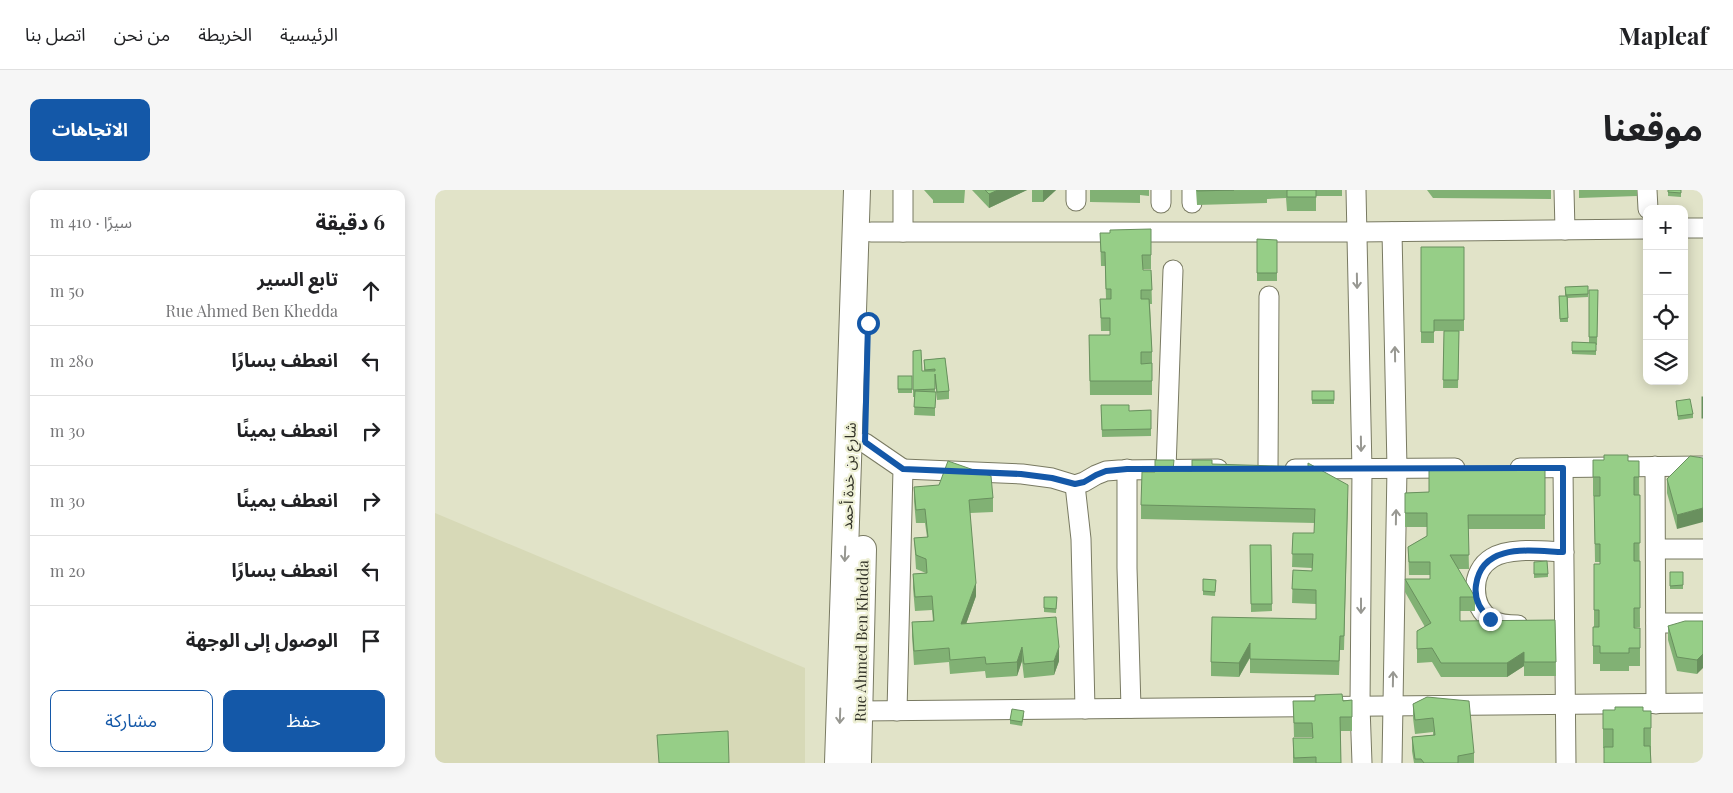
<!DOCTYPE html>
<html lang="ar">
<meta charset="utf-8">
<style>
body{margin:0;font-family:"Playfair Display","Noto Sans Arabic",serif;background:#f6f6f6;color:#202124;direction:rtl}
.controls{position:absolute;right:15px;top:15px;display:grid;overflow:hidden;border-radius:10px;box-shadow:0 2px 12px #0003}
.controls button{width:45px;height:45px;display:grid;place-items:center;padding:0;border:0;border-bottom:1px solid #e0e0e0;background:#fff;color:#202124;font:25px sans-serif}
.stop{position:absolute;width:15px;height:15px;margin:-11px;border:4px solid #1458a8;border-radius:50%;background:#fff}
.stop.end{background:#1458a8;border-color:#fff;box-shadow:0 1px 5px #0008}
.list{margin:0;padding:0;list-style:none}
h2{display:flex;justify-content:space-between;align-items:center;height:65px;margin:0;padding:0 20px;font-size:21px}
h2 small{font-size:16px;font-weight:400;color:#757577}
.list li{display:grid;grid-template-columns:32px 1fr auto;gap:15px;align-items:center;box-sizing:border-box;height:70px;padding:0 20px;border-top:1px solid #e0e0e0}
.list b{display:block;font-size:19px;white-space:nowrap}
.list p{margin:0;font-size:16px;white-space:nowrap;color:#757577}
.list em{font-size:16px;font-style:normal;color:#757577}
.actions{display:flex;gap:10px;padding:15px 20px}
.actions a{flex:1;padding:11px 0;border:1px solid #1458a8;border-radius:10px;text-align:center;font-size:18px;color:#1458a8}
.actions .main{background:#1458a8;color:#fff}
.icon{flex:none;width:28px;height:28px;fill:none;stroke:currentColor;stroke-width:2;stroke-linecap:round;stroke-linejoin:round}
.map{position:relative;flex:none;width:1268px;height:573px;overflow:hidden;direction:ltr;border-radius:10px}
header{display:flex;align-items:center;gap:30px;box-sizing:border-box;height:70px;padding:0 25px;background:#fff;border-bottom:1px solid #e0e0e0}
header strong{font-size:24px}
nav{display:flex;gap:28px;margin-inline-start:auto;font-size:18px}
.intro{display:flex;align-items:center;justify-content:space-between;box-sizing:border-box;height:120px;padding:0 30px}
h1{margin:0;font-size:35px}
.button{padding:12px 22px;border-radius:10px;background:#1458a8;color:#fff;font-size:18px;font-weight:700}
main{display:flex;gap:30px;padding:0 30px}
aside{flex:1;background:#fff;border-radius:10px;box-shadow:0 2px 12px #0003}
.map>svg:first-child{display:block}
.built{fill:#d7d9b7}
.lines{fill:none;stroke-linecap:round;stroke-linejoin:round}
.street-casing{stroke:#797a62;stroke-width:21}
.secondary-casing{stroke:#797a62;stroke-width:28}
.street{stroke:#fff;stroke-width:19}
.secondary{stroke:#fff;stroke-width:26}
.wall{fill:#81b174}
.shaded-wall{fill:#69905e}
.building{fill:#96ce87;stroke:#69905e}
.oneway{stroke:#989892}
.route{stroke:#1458a8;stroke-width:6}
.labels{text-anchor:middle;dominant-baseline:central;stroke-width:4.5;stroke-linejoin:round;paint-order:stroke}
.street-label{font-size:15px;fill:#303026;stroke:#eef0d5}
</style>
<header>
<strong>Mapleaf</strong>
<nav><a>الرئيسية</a><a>الخريطة</a><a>من نحن</a><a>اتصل بنا</a></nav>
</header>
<div class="intro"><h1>موقعنا</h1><a class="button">الاتجاهات</a></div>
<main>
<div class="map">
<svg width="1268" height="573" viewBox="0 0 1268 573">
<rect width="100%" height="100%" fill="#e1e3c8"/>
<polygon class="built" points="0,323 370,478 370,573 0,573"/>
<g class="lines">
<defs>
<g id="street">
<polyline points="468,0 468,42"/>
<polyline points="641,0 641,11"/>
<polyline points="726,0 726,13"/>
<polyline points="757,0 757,13"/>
<polyline points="921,0 927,280 925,516 927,573"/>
<polyline points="1129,0 1130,40"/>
<polyline points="1212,0 1213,19"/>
<polyline points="1249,38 1268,38"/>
<polyline points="436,42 921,42 1212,39"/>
<polyline points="957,42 962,278 957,573"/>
<polyline points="430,253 468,279 462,521"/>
<polyline points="1220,276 1221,514"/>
<polyline points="1085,278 1268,276"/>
<polyline points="1128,278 1131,573"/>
<polyline points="468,279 587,284 617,288 640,295 649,292 661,285 671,281 684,280 783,279"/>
<polyline points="692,279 692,378 696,518"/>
<polyline points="731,279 738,80"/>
<polyline points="833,279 834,106"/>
<polyline points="860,279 1020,278"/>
<polyline points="640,295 646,349 650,519"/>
<polyline points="1221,359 1268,359"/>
<polyline points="1221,433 1268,433"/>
<path d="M 1083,435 C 1074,435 1065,435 1057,430 C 1035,417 1035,381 1057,368 C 1074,357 1108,361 1129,362"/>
<polyline points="425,521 1268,513"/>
</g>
<g id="secondary">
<polyline points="403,573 422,0"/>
<polyline points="423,573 428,359"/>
</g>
</defs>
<use href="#street" class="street-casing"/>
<use href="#secondary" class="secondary-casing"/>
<use href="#street" class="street"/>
<use href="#secondary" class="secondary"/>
</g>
<g class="wall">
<polygon points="489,0 530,0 529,13 498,13 498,10"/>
<polygon points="537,0 592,0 554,18"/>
<polygon points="597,0 621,0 608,12 597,12"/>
<polygon points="655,0 714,0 714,6 705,5 705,13 655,12"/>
<polygon points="761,0 907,0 907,6 881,6 881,21 852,21 851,8 832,9 832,13 762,15"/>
<polygon points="992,0 1116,0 1116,9 998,8"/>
<polygon points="1144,0 1202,0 1202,6 1144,8"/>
<polygon points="1233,0 1246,0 1246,7 1233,6"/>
<polygon points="716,39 716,79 708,79 708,80 716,80 717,114 715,114 717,162 717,205 655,205 654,145 675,145 675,141 666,141 665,109 671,109 670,76 666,76 665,43 675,43"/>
<polygon points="822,49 842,50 842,91 822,91"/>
<polygon points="986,57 1029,57 1029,141 999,141 999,153 986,153"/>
<polygon points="1153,96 1153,107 1133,108 1133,132 1125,132 1124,106 1130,106 1130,97"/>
<polygon points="1163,100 1162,155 1161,155 1161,165 1137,164 1137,152 1154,153 1154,147"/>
<polygon points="1009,141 1024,141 1023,198 1008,198"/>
<polygon points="478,161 487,181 489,181 489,170 510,168 514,201 514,209 502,210 500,192 500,226 479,225 480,207 478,207"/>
<rect x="463" y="186" width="14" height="17"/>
<rect x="877" y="201" width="22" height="13"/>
<polygon points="1241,211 1258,224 1258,228 1243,230"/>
<polygon points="666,215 694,221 716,220 716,246 667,247"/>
<polygon points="1268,268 1242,339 1232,303 1232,289"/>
<polygon points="1158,270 1204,271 1205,437 1199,437 1205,438 1205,476 1194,476 1194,481 1165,481 1165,474 1158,474 1158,437 1159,437 1159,374 1165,374 1165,372 1160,372 1159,306 1158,306"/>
<polygon points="777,274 913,309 909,460 905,460 904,485 815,483 815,468 804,487 776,486 776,472 881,429 881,414 857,413 858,380 877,381 877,378 857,377 858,343 879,343 880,333 706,329 706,315 739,280 757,281"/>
<polygon points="1110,278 1110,339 1033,339 1034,379 1023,379 1040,407 1040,421 1025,421 1025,431 1120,430 1121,486 1089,486 1089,476 1072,487 1006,487 997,472 982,473 982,441 990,437 970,402 970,389 995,389 995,385 974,385 973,357 992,346 992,337 970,337 970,303 994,302"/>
<polygon points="479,297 558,308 558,322 535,323 541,406 531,434 624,471 619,485 589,488 587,471 582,486 551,488 550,481 515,484 514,472 479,475 477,446 477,432 498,431 497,420 480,421 478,398 478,384 491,383 481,379 479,348 492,347 490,333 481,333 479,311"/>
<polygon points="815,355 836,355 837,421 816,422"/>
<polygon points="1099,372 1113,384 1113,387 1099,388"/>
<rect x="1235" y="382" width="13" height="17"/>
<polygon points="768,389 781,390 780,406 768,405"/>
<polygon points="609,407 622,407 621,423 609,422"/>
<polygon points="1268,431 1262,484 1242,481 1233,450 1233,436"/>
<polygon points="992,507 1039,563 1039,573 979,573 977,561 977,547 998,545 998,542 980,544 978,528 978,514"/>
<polygon points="917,510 917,541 906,541 906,573 858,573 858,548 877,548 877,547 859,547 858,511"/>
<polygon points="1168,520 1216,521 1216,573 1168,558"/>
<polygon points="589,525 587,536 575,534 575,530"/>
</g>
<g class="shaded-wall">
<polygon points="563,0 592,0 554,18 554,4"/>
<polygon points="608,0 621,0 608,12"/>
<polygon points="1268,318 1268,332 1242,339 1242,325"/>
<polygon points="541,393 541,406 526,448 526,434"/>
<polygon points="815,453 815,467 804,487 804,473"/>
<polygon points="587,457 587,471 582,486 582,472"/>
<polygon points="624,457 624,471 619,485 619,471"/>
<polygon points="1089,462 1089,476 1072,487 1072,473"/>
<polygon points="1268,464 1268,478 1262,484 1262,470"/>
</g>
<g class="building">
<polygon points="550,0 563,0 554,4"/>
<polygon points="762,0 799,0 762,1"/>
<rect x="852" y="0" width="29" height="7"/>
<polygon points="1233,0 1246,0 1246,3 1233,2"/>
<polygon points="716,39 716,65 707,65 708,80 716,80 717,100 706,100 706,109 714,109 717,162 706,162 706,174 717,173 717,191 655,191 654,145 675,145 675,128 666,128 665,109 676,109 676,99 671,99 670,62 666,62 665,43 675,43 675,40"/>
<polygon points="822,49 842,50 842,83 822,83"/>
<polygon points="986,57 1029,57 1029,130 999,130 999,142 986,142"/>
<polygon points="1153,96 1153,104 1131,105 1130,97"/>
<polygon points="1154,100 1163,100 1162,147 1154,147"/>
<polygon points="1124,106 1132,106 1133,128 1125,129"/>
<polygon points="1009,141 1024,141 1023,190 1008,190"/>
<polygon points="1137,152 1161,153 1161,161 1137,161"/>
<polygon points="486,160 487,181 500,181 500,179 490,180 489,170 510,168 514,201 502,202 500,184 500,199 478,200 478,161"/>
<rect x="463" y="186" width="14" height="13"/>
<polygon points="480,201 501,202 500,218 479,217"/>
<rect x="877" y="201" width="22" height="9"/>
<rect x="1267" y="207" width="1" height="21"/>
<polygon points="1255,209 1258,224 1243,226 1241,211"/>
<polygon points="666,215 694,215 694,221 716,220 716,239 667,240"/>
<polygon points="1169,265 1193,265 1193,271 1204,271 1204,287 1199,287 1199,305 1205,305 1205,353 1199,353 1199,371 1205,371 1205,418 1199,418 1199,438 1205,438 1205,458 1194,458 1194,463 1165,463 1165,456 1158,456 1158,437 1164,437 1164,420 1159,420 1159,374 1165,374 1165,354 1160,354 1159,306 1165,306 1165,287 1158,287 1158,270 1169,270"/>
<polygon points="1255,266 1268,268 1268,318 1242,325 1232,289"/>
<polygon points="720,270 739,270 738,280 757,281 757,270 777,270 777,274 873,277 873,273 913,295 909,446 905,446 904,471 815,469 815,453 804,473 776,472 777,427 881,429 881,400 857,399 858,380 877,381 878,364 857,364 858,343 879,343 880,319 706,315 707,282 720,282"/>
<polygon points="513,271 556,286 558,308 534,310 541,393 526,434 621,427 624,457 619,471 589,474 587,457 582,472 551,474 550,467 515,470 514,458 479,461 477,432 499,431 497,406 480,407 478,384 492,383 491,369 481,365 479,348 493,347 490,319 481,320 479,297 504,295"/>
<polygon points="994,277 1110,278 1110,325 1033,325 1034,365 1015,365 1040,407 1025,407 1025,431 1120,430 1121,472 1089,472 1089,462 1072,473 1006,473 997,458 982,459 982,441 996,433 970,389 995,389 995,372 974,372 973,357 992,346 992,323 970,323 970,303 994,302"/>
<polygon points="815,355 836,355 837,414 816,414"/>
<polygon points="1112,371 1113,384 1099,384 1099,372"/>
<polygon points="1235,382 1248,382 1248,395 1235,396"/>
<polygon points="768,389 781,390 780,402 768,401"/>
<polygon points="609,407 622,407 621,419 609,418"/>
<polygon points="1250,431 1268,431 1268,464 1262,470 1242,467 1233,436"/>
<polygon points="907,504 908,511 917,510 917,527 905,527 906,573 881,573 881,567 859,568 858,548 878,548 877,533 859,533 858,511 880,511 880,505"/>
<polygon points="992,507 1034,511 1039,563 1023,566 1023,573 989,573 986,569 980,569 977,547 1000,545 998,528 980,530 978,514"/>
<polygon points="1180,517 1208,517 1208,521 1216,521 1216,538 1209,538 1209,556 1215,556 1216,573 1169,573 1169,557 1178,557 1178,539 1168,539 1168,520 1180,520"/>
<polygon points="577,519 589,521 587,532 575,530"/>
<polygon points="293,541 294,573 224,573 222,545"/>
</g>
<defs><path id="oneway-shaft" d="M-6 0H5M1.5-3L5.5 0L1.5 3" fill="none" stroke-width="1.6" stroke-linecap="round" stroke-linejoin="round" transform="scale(1.25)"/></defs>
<g class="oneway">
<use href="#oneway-shaft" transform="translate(922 91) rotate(89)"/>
<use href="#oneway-shaft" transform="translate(960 164) rotate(-91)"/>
<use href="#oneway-shaft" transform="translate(926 254) rotate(89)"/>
<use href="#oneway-shaft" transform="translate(961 327) rotate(-89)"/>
<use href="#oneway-shaft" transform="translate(410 364) rotate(92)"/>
<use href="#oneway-shaft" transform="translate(926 416) rotate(90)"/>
<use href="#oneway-shaft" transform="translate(958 489) rotate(-89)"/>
<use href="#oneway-shaft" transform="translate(405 526) rotate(92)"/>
</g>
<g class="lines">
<path class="route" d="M 433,133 L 430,252 L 468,279 L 586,284 L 617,288 L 640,294 L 649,292 L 661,285 L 671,281 L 692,279 L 1128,278 L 1128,362 C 1097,361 1047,352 1041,395 C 1039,408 1045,420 1055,429"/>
</g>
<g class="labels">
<g class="street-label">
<text transform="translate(413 286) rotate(-88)">شارع بن خدة أحمد</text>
<text transform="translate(426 451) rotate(-89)">Rue Ahmed Ben Khedda</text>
</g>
</g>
</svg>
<div class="controls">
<button>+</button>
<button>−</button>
<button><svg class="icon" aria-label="locate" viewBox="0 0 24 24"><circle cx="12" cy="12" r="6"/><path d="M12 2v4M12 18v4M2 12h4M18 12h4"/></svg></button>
<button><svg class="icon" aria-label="layers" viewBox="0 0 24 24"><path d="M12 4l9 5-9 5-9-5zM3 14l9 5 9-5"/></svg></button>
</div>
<div class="stop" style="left:433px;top:133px"></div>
<div class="stop end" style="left:1055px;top:429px"></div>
</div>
<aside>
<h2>6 دقيقة<small>سيرًا · 410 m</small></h2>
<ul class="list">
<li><svg class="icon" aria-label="ahead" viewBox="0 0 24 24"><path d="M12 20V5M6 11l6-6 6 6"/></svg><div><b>تابع السير</b><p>Rue Ahmed Ben Khedda</p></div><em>50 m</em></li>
<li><svg class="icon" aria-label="left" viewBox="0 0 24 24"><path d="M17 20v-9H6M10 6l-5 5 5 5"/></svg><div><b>انعطف يسارًا</b></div><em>280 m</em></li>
<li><svg class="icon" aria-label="right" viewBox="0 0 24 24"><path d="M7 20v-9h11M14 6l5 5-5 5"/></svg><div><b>انعطف يمينًا</b></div><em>30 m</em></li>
<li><svg class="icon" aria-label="right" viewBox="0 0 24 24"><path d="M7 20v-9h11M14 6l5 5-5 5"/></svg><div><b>انعطف يمينًا</b></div><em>30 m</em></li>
<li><svg class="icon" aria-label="left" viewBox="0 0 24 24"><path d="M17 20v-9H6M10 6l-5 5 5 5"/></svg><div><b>انعطف يسارًا</b></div><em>20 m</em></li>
<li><svg class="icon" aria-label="arrive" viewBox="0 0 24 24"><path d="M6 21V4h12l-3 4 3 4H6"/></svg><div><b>الوصول إلى الوجهة</b></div></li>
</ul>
<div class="actions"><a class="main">حفظ</a><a>مشاركة</a></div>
</aside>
</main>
